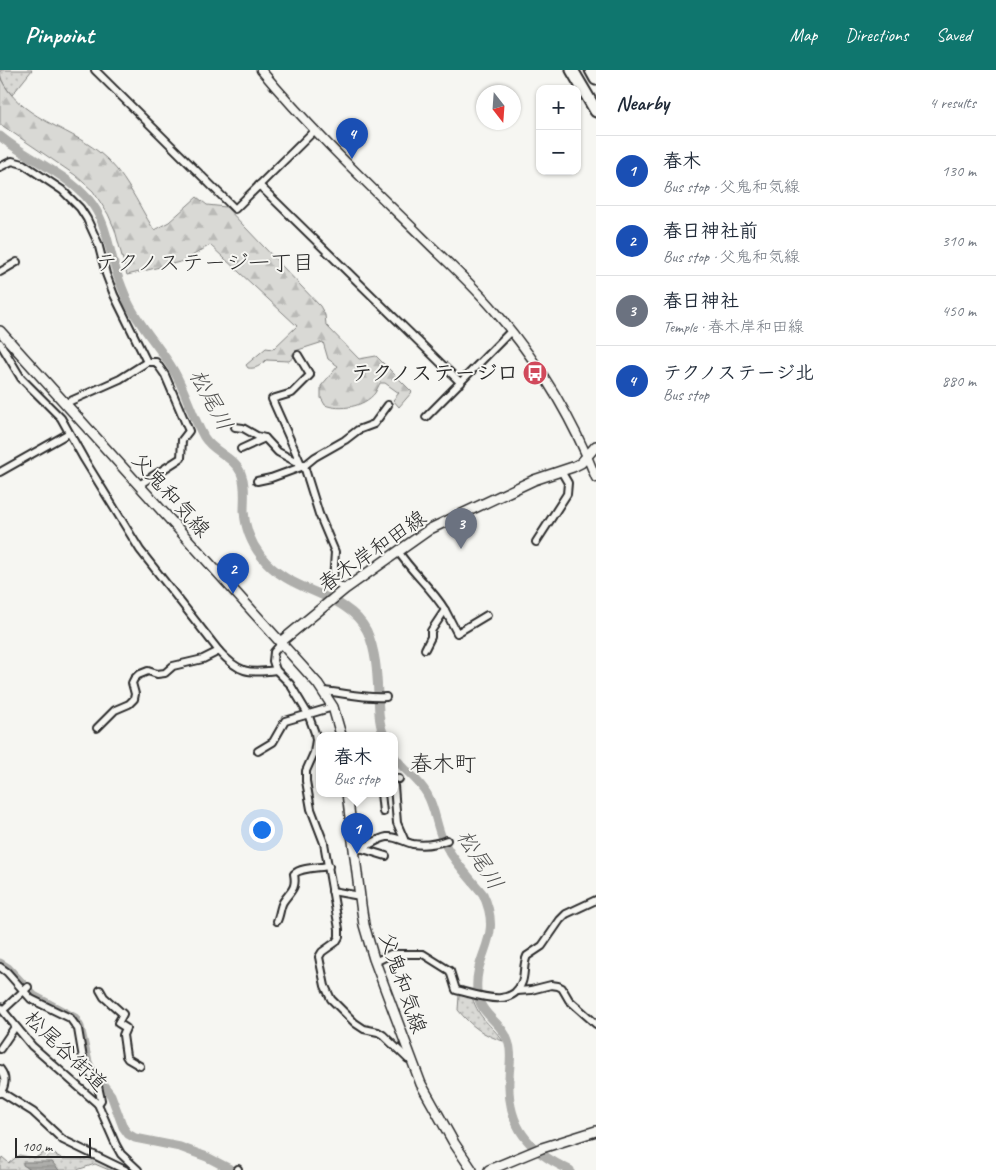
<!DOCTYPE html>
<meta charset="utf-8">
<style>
body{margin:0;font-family:Caveat,"Klee One",sans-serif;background:#f2f2f3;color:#1f2937}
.controls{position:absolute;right:15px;top:15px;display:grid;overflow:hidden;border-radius:10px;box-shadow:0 1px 4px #0004}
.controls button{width:45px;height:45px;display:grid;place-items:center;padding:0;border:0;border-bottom:1px solid #e0e1e3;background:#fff;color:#1f2937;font:25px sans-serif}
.compass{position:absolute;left:476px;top:15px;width:45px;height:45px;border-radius:50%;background:#fff;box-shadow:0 1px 4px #0004;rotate:163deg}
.scale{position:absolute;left:15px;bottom:12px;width:76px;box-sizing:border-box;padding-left:5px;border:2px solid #2b2b2b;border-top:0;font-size:14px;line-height:18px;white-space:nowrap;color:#2b2b2b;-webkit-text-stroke:4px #f6f6f2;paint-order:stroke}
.you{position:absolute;left:261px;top:759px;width:18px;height:18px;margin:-12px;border:4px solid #fff;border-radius:50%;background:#1a73e8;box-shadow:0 0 0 8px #1a73e833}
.badge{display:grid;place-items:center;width:32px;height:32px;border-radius:50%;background:#0f766e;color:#fff;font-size:16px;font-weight:700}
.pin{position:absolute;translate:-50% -41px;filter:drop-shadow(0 1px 2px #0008)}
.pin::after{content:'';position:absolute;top:26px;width:18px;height:15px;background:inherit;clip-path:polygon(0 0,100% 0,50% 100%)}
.popup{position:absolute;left:316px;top:662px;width:82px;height:65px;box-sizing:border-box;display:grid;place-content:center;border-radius:10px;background:#fff;filter:drop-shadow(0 1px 4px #0005);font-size:16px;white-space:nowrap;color:#747a83}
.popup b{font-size:19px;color:#1f2937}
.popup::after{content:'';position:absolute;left:50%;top:100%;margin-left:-10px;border:10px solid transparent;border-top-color:#fff}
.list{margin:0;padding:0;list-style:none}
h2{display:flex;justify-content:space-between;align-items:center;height:65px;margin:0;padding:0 20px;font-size:21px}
h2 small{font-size:16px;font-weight:400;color:#747a83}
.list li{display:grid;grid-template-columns:32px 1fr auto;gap:15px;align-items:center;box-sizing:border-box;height:70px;padding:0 20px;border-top:1px solid #e0e1e3}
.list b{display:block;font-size:19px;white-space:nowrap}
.list p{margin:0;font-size:16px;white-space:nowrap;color:#747a83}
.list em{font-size:16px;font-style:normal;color:#747a83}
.map{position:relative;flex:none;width:596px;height:1100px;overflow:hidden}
header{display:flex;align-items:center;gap:30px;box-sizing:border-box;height:70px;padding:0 25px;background:#0f766e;color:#fff}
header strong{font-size:24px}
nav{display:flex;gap:28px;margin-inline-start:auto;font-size:18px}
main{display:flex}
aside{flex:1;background:#fff}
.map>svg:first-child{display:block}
.green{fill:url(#green-dots);stroke:#828280}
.forest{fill:url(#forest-firs);stroke:#828280}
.water{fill:url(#water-rules);stroke:#7a7a78}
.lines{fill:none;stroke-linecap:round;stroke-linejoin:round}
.river{stroke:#aeaeab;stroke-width:9}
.minor-casing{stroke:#2b2b2b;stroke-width:10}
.tertiary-casing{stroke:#2b2b2b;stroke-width:11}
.secondary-casing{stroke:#2b2b2b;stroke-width:12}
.motorway-casing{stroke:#2b2b2b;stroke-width:15}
.minor{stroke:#f6f6f2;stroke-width:6}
.tertiary{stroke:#f6f6f2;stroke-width:8}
.secondary{stroke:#f6f6f2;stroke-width:9}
.motorway{stroke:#f6f6f2;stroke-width:11}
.labels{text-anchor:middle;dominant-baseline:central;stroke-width:4;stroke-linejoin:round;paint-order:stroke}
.poi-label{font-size:21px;font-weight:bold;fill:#2b2b2b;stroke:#f6f6f2;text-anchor:end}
.street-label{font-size:21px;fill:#2b2b2b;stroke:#f6f6f2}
.neighbourhood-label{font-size:22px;fill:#2b2b2b;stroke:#f6f6f2}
.water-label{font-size:22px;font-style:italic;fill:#525251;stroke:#f6f6f2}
</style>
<header>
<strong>Pinpoint</strong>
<nav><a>Map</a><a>Directions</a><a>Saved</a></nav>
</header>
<main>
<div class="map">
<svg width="596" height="1100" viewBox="0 0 596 1100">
<defs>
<pattern id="green-dots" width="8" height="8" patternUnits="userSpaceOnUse" patternTransform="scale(1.25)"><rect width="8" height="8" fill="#d9d9d5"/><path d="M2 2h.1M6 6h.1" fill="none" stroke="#babab7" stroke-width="1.8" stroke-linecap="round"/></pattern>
<pattern id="forest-firs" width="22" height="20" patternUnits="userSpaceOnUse" patternTransform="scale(1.25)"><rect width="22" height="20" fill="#d9d9d5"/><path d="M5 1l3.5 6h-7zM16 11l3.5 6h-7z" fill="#babab7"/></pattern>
<pattern id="water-rules" width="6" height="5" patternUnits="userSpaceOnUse" patternTransform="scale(1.25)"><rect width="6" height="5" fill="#aeaeab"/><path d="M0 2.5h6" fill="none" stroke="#8e8e8b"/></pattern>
</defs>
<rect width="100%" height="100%" fill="#f6f6f2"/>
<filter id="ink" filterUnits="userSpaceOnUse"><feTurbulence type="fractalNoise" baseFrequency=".02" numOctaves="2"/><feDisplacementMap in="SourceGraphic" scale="10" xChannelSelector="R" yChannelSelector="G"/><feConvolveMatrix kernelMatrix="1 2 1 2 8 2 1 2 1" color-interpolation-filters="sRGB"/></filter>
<g filter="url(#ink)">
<g class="green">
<path d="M 0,0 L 32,0 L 12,25 C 5,17 0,10 0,0 Z"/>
<path d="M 463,925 L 472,927 C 480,951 490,953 503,971 C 483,965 471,956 458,940 L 459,926 Z"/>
<polygon points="44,1083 54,1084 63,1089 97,1090 121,1100 109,1100 95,1094 77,1100 0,1100 0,1093 2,1087 9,1093 19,1085 35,1088"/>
</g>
<path class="forest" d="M 0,7 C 19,48 66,56 99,82 C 125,102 137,133 154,160 L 169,152 L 197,127 L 207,135 L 226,137 L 320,236 L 325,245 L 326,255 L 359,289 L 376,286 L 412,322 L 399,337 L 393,330 L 399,323 L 385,313 L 380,313 C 378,316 377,320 375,323 C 364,337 340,341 325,335 L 321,328 L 321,316 L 338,296 L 328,289 L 323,272 L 295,281 L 292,285 L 294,287 L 289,291 L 266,290 C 260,296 256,299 248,298 L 246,295 L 266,278 L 273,279 L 297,256 L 210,175 L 184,191 L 127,205 L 115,160 L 108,144 L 93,121 L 75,105 L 0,54 Z"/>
<polygon class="water" points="23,1092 52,1092 59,1100 31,1100 23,1095"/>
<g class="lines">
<g class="river">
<path d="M 0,66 C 27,89 65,102 89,130 C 106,150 108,176 116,200 C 119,211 124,222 128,232 C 140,257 160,277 174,301 C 186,322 192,346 204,367 C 213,382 234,387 241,403 C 246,415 244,428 244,441 C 245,458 251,473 261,486 C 290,525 347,521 367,561 C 376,581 377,603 378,624 C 379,638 378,653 384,665"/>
<path d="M 394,686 C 403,700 419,709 427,724 C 435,738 436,754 442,768 C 451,788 469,807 483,824 C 504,869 474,882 477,920 C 479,946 502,951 508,971 C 513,983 509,997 509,1009 C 507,1056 529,1082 570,1100"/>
<polyline points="0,893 8,898 34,926 75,948 80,957 88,992 91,999 111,1025 123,1057 128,1064 135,1068 180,1077 207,1087 232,1100"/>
</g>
<defs>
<g id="minor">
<polyline points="95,0 235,139 314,61"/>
<polyline points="0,97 12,91 23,94 62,120 80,138 87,149 98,173 106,204 114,225 147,292 156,292 165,305 189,361 182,370 181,388 139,415"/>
<polyline points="259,115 461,313"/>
<polyline points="0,202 17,192"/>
<path d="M 0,273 L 21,308 L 61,348 L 84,389 L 140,480 L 219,581 C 239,603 248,604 276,600"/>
<polyline points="298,285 310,305 292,323 272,329 301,394"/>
<polyline points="66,333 120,309 147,292"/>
<polyline points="426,347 511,261"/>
<polyline points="235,357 243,358 257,366 265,368 278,382 304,396 319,444 335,482 333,511 345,519"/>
<polyline points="241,379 265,368"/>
<polyline points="0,402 69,363"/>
<polyline points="257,411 271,408 304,396 315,387 345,370 358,360 374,354 388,335"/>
<polyline points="536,472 567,424 568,413 561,401"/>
<path d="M 398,481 C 412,503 432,518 445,540 L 431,561 L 431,567 L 425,579"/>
<polyline points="445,540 457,563 487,545"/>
<polyline points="281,574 274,582 273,591 276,600 290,614 308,644 315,663 316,670 314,683 306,701 306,711 311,739 324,773 339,859 339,867 336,872 322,882 319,887 325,916 331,929 355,953 364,959 378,962 383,965 408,989 411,989"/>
<path d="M 324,621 C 344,623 366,629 386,627"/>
<polyline points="97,658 115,640 129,634 134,629 135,624 132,613 134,609 138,605 148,601 157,604 165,603 173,596 203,589 219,581"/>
<polyline points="258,681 273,672 285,651 333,637"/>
<polyline points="394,708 399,709"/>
<polyline points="394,716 397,753 404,769"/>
<polyline points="381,723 383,742"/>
<polyline points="363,779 386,786"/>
<path d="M 354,781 C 366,779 375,769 387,767 C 396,766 404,772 413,774 C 425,776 436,774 447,770"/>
<polyline points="332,821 360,826"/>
<path d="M 277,851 C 280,845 280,837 283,832 C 290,821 297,819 294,804 C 301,797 318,798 329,796"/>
<path d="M 375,892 L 391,884 L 423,884 L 450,901 L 456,920 C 476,924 512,940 522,912 C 525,904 523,894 527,886 L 542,876 L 560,850 L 566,844 L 596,830"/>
<polyline points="0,897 7,902 31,929 70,948 78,959 84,994 98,1016 101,1030 98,1034"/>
<polyline points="100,920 104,927 123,944 118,953 126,958 123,965 126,986 128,989 140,996"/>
<polyline points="517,921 531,920 551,915 558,916 562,918 569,930 596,954"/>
<polyline points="0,937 32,976 98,1034 116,1075 121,1084 138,1100"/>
<polyline points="3,940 28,917"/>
<polyline points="0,979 15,957"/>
<path d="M 0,999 C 6,1007 6,1015 0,1023"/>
<polyline points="1,1022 33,1042 63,1070 125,1100"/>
<polyline points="237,1100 238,1099"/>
</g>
<path id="tertiary" d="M 261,0 C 311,60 367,113 422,167 C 446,191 472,214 494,240 C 537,290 572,347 596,408"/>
<g id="secondary">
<polyline points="0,261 318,614 333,637 341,665"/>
<polyline points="281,574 283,570 345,519 430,459 534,410 573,397 581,393 596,376"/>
<polyline points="347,723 361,835 364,855 374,889 421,1014 454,1073 472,1100"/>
<polyline points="489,1100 542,1078 596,1061"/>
</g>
<g id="motorway">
<polyline points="572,0 596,41"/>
<polyline points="591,0 596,9"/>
</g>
</defs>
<use href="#minor" class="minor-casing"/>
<use href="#tertiary" class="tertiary-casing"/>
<use href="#secondary" class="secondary-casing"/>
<use href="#motorway" class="motorway-casing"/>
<use href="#minor" class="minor"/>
<use href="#tertiary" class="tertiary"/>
<use href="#secondary" class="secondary"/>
<use href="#motorway" class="motorway"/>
</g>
</g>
<defs>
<symbol id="bus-disc" viewBox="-11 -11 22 22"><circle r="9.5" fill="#d1495b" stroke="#f6f6f2"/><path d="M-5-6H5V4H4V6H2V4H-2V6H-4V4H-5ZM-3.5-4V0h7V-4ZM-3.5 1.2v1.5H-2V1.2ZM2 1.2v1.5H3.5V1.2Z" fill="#fff"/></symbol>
</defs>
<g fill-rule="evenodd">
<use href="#bus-disc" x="521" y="289" width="28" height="28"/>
</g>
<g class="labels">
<g class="poi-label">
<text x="518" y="303">テクノステージ口</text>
</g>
<g class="street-label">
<text transform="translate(171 425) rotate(48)">父鬼和気線</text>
<text transform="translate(372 481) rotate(-35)">春木岸和田線</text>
<text transform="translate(403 913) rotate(71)">父鬼和気線</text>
<text transform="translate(66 981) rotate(44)">松尾谷街道</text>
</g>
<g class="neighbourhood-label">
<text x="205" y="193">テクノステージ一丁目</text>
<text x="443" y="694">春木町</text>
</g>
<g class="water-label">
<text transform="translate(211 330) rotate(62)">松尾川</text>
<text transform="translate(480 790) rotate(58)">松尾川</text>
</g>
</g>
</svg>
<div class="controls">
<button>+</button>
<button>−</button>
</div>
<svg class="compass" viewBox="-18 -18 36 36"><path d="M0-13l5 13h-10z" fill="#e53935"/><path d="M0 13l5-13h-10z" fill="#747a83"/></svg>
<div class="scale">100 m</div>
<div class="you"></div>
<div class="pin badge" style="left:357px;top:784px;background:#1a4fb4">1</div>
<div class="popup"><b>春木</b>Bus stop</div>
<div class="pin badge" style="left:233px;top:524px;background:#1a4fb4">2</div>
<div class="pin badge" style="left:461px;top:479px;background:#6b7280">3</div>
<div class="pin badge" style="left:352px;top:89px;background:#1a4fb4">4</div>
</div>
<aside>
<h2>Nearby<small>4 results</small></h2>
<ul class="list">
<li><span class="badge" style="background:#1a4fb4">1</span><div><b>春木</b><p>Bus stop · 父鬼和気線</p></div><em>130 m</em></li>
<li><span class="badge" style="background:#1a4fb4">2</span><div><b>春日神社前</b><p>Bus stop · 父鬼和気線</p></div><em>310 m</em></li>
<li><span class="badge" style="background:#6b7280">3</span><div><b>春日神社</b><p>Temple · 春木岸和田線</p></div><em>450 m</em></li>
<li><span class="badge" style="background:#1a4fb4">4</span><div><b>テクノステージ北</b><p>Bus stop</p></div><em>880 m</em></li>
</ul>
</aside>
</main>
